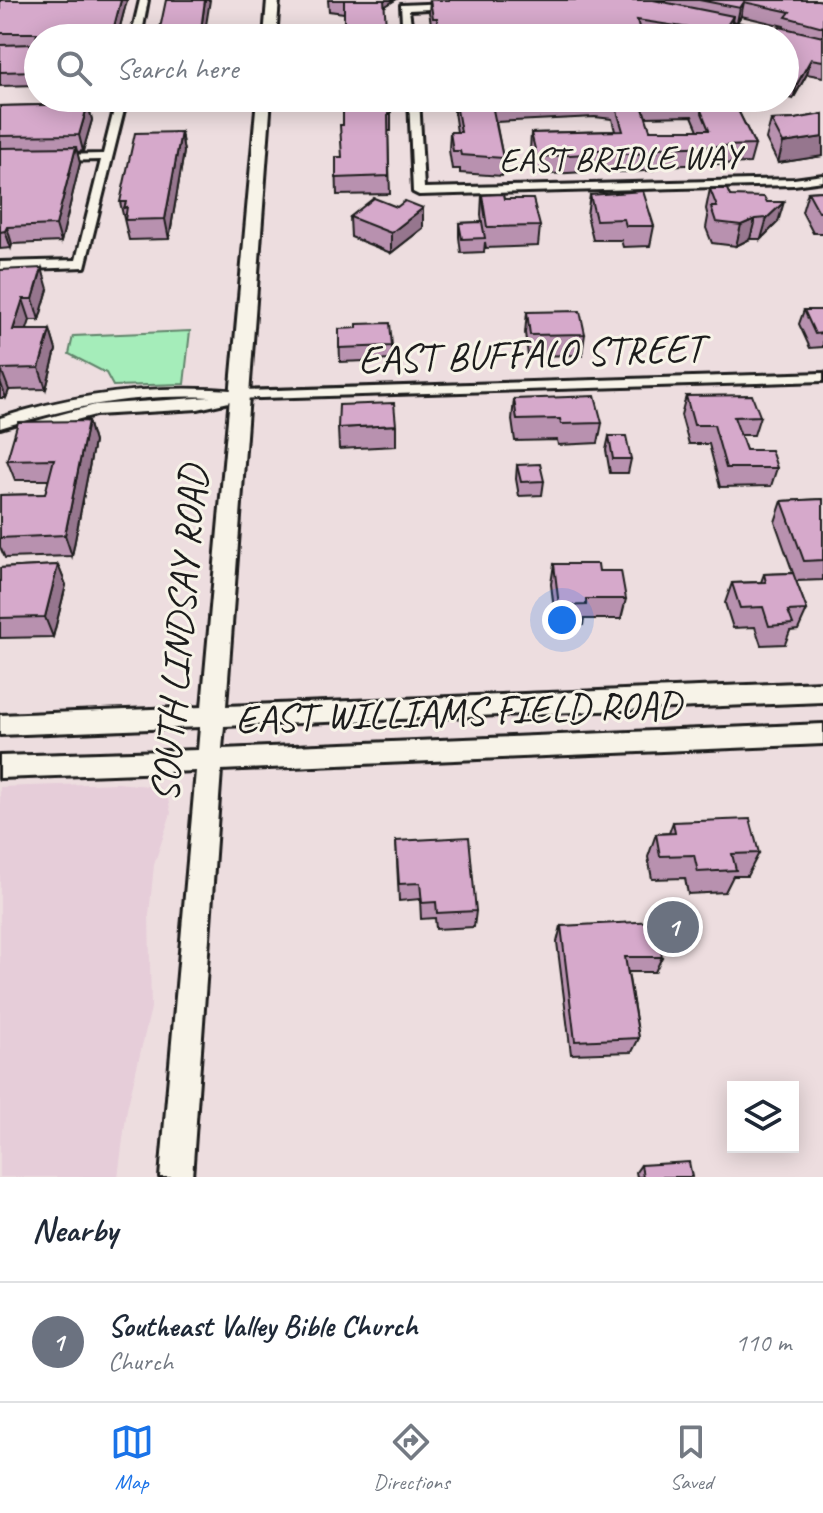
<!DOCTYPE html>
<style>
body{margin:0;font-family:Caveat,sans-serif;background:#f2f2f3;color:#1f2937}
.controls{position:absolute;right:24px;bottom:24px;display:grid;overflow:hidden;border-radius:0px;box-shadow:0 4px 20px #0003}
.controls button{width:72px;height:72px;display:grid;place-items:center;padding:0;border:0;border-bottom:2px solid #e0e1e3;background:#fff;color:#1f2937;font:40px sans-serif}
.you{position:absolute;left:562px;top:620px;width:28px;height:28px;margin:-20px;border:6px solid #fff;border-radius:50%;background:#1a73e8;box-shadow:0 0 0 12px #1a73e833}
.badge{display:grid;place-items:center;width:52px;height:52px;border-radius:50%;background:#1a73e8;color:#fff;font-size:26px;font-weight:700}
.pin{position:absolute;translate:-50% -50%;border:4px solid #fff;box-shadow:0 2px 8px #0006}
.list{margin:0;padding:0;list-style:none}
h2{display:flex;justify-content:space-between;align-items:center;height:104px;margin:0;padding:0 32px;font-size:34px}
h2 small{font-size:26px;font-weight:400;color:#747a83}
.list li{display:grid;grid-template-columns:52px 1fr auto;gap:24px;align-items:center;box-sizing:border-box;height:120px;padding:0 32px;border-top:2px solid #e0e1e3}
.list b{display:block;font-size:30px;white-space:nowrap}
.list p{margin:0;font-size:26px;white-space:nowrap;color:#747a83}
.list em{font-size:26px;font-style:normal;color:#747a83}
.icon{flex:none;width:44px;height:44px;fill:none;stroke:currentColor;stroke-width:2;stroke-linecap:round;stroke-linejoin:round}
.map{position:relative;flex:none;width:823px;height:1177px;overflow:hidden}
.search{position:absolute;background:#fff;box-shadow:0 4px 20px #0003;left:24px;right:24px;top:24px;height:88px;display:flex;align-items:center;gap:20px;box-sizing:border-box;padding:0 28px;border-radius:44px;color:#747a83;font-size:30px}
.sheet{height:224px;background:#fff}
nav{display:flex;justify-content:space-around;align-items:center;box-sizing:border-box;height:112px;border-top:2px solid #e0e1e3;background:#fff;font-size:22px;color:#747a83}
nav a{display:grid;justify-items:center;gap:4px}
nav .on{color:#1a73e8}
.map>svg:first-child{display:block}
.built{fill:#e6cdd9}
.green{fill:#a5edba;stroke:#60846b;stroke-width:2}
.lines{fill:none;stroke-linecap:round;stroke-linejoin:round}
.street-casing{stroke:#1c1c1c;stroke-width:6}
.secondary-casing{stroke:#1c1c1c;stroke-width:6}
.street{fill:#f7f3e8;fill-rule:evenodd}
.secondary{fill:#f7f3e8;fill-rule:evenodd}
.wall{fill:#b891af;stroke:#1c1c1c;stroke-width:2;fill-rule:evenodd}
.shaded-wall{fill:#96768e;stroke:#1c1c1c;stroke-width:2}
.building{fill:#d6a9cb;stroke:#1c1c1c;stroke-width:2;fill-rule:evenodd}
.labels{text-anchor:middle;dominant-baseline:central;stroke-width:6;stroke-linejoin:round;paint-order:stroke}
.far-street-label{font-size:34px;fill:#1c1c1c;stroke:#f7f3e8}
.street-label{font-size:40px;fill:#1c1c1c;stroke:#f7f3e8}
</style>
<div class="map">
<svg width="823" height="1177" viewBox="0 0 823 1177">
<rect width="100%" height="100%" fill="#eddddf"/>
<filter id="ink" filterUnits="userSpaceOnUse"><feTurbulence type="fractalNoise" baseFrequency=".0125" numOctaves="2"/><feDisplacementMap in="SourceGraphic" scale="16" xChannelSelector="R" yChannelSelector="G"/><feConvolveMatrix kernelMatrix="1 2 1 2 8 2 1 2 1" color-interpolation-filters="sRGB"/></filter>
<g filter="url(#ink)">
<polygon class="built" points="117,783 159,787 168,799 171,813 154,865 149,915 151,1008 127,1109 118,1177 0,1177 0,787"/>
<polygon class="green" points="190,331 184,384 113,386 106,373 69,354 73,336"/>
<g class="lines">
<defs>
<g id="street">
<polygon points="140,0 148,0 141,38 131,38"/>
<polygon points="449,3 454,6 452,8 409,10 413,38 403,38 401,5"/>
<polygon points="711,18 787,36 789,38 785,41 785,38 772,38 708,23 706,21"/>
<polygon points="117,98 269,100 264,103 125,106 85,267 0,270 0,262 76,260 101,160 56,161 51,158 56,155 103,154"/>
<polygon points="409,98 419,98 424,188 794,179 823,175 823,181 794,185 419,195 413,192"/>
<path d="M 823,373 L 823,381 L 231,399 L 229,402 L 198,409 L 95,415 L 30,432 L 23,427 L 25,424 L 95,405 L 211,397 C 132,394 75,406 0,428 L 0,418 C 80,392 158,384 241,391 Z"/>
</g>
<g id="secondary">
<polygon points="267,0 279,0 276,38 264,38"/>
<polygon points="257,98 271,98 226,706 823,682 823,702 224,726 222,749 823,724 823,744 221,770 192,1177 160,1177 196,771 0,778 0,756 198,750 200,727 0,735 0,715 202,707"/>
</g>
</defs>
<use href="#street" class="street-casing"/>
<use href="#secondary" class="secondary-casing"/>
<use href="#street" class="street"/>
<use href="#secondary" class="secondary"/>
</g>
<g class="wall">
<polygon points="0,0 127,0 117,38 38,38 38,85 0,86"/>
<polygon points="328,0 395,0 385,6 344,13 329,11"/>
<polygon points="428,0 817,0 823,1 823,77 807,74 793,99 785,97 784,26 741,16 737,22 732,21 730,33 726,38 437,38 437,35 433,35 429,12 430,1"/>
<polygon points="391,98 391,131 388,131 390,194 337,195 336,157 342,157 343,125"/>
<path d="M 452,98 L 732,98 L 755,145 L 750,163 L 654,166 L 654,170 L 632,172 L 617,172 L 615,168 L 584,168 L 584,172 L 535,175 L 530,151 L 531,133 L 615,131 L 612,119 L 595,117 L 496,122 L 503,158 L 502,176 L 460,173 L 460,169 L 452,169 L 449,150 L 450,132 L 457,132 ZM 692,116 L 698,130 L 650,130 L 645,117 Z"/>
<polygon points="88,104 92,120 83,151 77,152 80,163 61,242 12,244 11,248 0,249 0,106"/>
<polygon points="823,114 823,156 778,163 766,139 771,120 795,119"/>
<polygon points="181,132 184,152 169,239 129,240 120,202"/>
<polygon points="710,189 730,196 778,222 761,239 750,239 736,246 712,243 706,228 708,217 706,209"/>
<polygon points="823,191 823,233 813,233 802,212 808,192"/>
<polygon points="482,195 504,199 540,226 538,246 486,248 485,242 484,252 461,253 459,237 459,223 482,222 481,215"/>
<polygon points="590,195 654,226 650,246 623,247 621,240 593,240 587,215"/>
<polygon points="397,207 423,208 423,228 391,253 351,237 350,217"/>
<polygon points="0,270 48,289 39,320 30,320 26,330 50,330 56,350 46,389 9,390 6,398 0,398"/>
<polygon points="804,310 823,310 823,347 810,348 799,324"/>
<polygon points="527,312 585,334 582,355 528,356 525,333"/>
<polygon points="339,329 392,346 393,360 340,362"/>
<polygon points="686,396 760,416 754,435 740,435 746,450 777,468 771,486 720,487 709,444 689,444 681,415"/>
<polygon points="514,399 602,423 598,443 558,445 557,440 515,441 512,420"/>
<polygon points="88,421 94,442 72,556 5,558 0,547 0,495 45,494 49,480 15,480 7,460"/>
<polygon points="396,425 396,446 339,449 338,428"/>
<polygon points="609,436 631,459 628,473 610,473 606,450"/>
<polygon points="517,465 544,481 542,495 519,496 516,479"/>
<polygon points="823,499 823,580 796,581 807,610 798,630 790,631 785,644 761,645 755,627 733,628 725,603 732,583 761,582 764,574 793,573 775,522 782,501"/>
<polygon points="554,564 599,571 626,599 621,619 584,619 583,625 556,626 551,584"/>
<polygon points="58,565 66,585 53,637 0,638 0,568"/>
<polygon points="673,822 759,853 747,876 733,876 725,892 688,894 685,878 652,879 648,857 656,834 669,833"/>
<polygon points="396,841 476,911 474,927 436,929 435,918 421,919 420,899 399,901"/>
<polygon points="561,926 662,957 655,972 628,972 639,1038 632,1052 571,1054 557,942"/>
<polygon points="641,1165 692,1177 637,1177 636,1172"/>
</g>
<g class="shaded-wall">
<polygon points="121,0 127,0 117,38 111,38"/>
<polygon points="205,0 210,0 204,38 200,38"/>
<polygon points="384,0 395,0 384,7"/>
<polygon points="744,2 741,16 737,22 740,8"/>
<polygon points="733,16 730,33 726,38 721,38 722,33"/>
<polygon points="811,59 807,74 793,99 797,84"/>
<polygon points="88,104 92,120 83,151 79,135"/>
<polygon points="181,132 184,152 169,239 165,219"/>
<polygon points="823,137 823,156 778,163 783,143"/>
<polygon points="76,147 80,163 61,242 56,225"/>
<polygon points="784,202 778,222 761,239 767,218"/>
<polygon points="423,208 423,228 391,253 391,233"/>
<polygon points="755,219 750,239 736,246 741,225"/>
<polygon points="7,227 12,244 11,248 5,231"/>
<polygon points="42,268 48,289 39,320 33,299"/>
<polygon points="23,299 30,320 20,351 13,330"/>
<polygon points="50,330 56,350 46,389 39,368"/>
<polygon points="1,369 9,390 6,398 0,381"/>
<polygon points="88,421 94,442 72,556 65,535"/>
<polygon points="58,565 66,585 53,637 45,617"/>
</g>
<g class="building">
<polygon points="0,0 121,0 111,38 38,38 38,71 0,72 0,45 35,44 37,33 0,33"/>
<polygon points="166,0 205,0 200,37 158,38"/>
<polygon points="344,0 384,0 387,38 344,38"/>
<polygon points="430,0 653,0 733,16 722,33 637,20 642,38 439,38 437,18 433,18"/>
<polygon points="699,0 817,0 823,1 823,27 786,17 790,12 744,2 740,8"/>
<polygon points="780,27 823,37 823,61 811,59 797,84 785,81 785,38 774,38"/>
<polygon points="343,98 391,98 391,114 388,114 389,176 336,178 336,157 342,157 340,125 343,125"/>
<path d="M 455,98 L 732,98 L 755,145 L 656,148 L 657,152 L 635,154 L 619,154 L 618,150 L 585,150 L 586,154 L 537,157 L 531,133 L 623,131 L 614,101 L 597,99 L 492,105 L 503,158 L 461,155 L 460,151 L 453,151 L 450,132 L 461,132 ZM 696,98 L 709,130 L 650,130 L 640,99 Z"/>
<polygon points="88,104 79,135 0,136 0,106"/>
<polygon points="823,114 823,137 783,143 771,120 795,119"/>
<polygon points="181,132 165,219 125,220 127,207 124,208 126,202 120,202 135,133"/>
<polygon points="76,147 56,225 7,227 5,231 0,232 0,148"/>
<polygon points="710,189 727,189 730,196 764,197 767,202 784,202 767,218 755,219 741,225 716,222 711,207 717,207"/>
<polygon points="643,191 654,226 626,226 624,219 596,220 590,195"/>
<polygon points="823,191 823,212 819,212 808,192"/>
<polygon points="503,194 504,199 533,199 540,226 487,227 482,195"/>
<polygon points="374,198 397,207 405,201 423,208 391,233 350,217"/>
<polygon points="482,222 485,238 462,239 459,223"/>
<polygon points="42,268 33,299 23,299 13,330 50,330 39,368 1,369 0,373 0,270"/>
<polygon points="804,310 823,310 823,333 815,334"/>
<polygon points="580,311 585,334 530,335 527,312"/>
<polygon points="390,323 392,346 339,348 339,329 357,328 357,324"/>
<polygon points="752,395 760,416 734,417 746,450 771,450 777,468 726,468 714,425 694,425 686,396"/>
<polygon points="595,396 602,423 561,424 560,419 517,420 514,399"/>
<polygon points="394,403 396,425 338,428 339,405"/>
<polygon points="88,421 65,535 0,538 0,495 45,494 54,459 7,460 18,422"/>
<polygon points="609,436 626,436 631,459 613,459"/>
<polygon points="540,464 544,481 521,482 517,465"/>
<polygon points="823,499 823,560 804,561 782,501"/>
<polygon points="554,564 598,564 599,571 621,571 626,599 586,599 586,605 559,606"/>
<polygon points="58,565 45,617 0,618 0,568"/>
<polygon points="793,573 807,610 788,611 793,624 769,626 763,607 740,608 732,583 766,582 764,574"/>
<polygon points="750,819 759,853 732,854 736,870 698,872 694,855 660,856 656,834 675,833 673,822"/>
<polygon points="469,837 476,911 437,913 436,902 422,903 420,883 399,884 396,841"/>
<polygon points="656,921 662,957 625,957 639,1038 575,1041 561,926"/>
<polygon points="689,1162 692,1177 643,1177 641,1165"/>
</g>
</g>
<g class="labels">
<g class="far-street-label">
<text transform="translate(620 158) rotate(-1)">EAST BRIDLE WAY</text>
</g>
<g class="street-label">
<text transform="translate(531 354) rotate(-2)">EAST BUFFALO STREET</text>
<text transform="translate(179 634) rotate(-85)">SOUTH LINDSAY ROAD</text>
<text transform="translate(458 712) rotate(-2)">EAST WILLIAMS FIELD ROAD</text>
</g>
</g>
</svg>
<div class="controls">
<button><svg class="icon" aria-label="layers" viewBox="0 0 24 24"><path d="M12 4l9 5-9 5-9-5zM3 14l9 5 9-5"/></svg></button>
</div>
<div class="you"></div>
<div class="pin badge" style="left:673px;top:927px;background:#6b7280">1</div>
<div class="search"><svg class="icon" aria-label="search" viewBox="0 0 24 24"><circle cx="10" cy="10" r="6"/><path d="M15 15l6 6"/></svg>Search here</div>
</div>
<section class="sheet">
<h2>Nearby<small></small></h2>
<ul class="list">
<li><span class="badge" style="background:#6b7280">1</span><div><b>Southeast Valley Bible Church</b><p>Church</p></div><em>110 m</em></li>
</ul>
</section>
<nav>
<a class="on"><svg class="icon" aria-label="map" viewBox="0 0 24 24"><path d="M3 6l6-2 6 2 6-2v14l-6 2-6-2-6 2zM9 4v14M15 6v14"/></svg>Map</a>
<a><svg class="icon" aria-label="directions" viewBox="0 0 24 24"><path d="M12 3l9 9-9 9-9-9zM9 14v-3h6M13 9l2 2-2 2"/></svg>Directions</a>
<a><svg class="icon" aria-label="saved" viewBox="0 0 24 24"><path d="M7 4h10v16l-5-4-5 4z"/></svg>Saved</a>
</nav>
